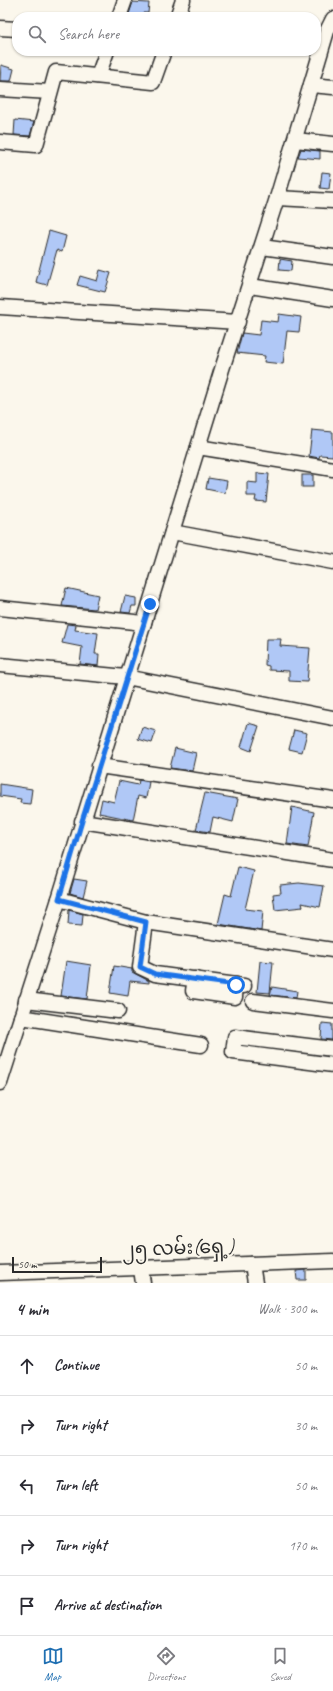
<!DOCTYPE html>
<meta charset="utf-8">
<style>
body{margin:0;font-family:Caveat,"Noto Sans Myanmar",sans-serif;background:#f7f7f7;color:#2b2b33}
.scale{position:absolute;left:12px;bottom:10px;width:90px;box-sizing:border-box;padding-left:4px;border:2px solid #2b2b2b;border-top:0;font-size:11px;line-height:14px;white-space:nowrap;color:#2b2b2b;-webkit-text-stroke:3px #fbf7ec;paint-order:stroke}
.stop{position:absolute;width:12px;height:12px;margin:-9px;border:3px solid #1a73e8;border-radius:50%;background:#fff}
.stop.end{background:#1a73e8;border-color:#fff;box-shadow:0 1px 4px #0008}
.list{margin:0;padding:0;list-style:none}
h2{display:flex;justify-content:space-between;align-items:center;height:52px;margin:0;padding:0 16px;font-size:17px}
h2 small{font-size:13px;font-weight:400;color:#7c7c81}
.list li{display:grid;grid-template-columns:26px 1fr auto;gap:12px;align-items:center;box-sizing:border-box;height:60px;padding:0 16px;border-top:1px solid #e1e1e2}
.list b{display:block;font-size:15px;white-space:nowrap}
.list em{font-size:13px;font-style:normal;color:#7c7c81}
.icon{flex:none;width:22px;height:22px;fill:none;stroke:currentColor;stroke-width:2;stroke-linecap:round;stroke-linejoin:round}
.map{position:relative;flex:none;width:333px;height:1283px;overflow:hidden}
.search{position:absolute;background:#fff;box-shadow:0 1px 3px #0004;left:12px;right:12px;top:12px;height:44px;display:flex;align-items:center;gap:10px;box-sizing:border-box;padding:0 14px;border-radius:16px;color:#7c7c81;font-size:15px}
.sheet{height:352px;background:#fff}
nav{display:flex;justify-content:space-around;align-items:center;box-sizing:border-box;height:56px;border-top:1px solid #e1e1e2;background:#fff;font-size:11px;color:#7c7c81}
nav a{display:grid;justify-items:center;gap:2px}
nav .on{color:#1f6fb2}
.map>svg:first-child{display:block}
.building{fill:#b0c8f6;stroke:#2b2b2b}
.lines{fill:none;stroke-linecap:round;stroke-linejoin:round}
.minor-casing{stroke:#2b2b2b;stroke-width:17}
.minor{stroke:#fbf7ec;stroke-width:14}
.route{stroke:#1a73e8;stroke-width:5}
.labels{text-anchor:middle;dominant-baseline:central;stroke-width:4;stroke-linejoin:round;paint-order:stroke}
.street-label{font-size:19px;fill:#2b2b2b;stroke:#fbf7ec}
</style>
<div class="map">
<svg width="333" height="1283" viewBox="0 0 333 1283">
<rect width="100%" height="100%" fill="#fbf7ec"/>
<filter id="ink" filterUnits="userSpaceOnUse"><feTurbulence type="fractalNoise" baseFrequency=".025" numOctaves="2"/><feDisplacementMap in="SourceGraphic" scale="8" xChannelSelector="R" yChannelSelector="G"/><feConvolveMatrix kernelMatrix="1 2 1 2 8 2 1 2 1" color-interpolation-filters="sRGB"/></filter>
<g filter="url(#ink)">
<g class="building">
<polygon points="133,2 149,3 148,13 144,13 144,17 128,17"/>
<polygon points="1,65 14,69 11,81 0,81"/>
<polygon points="15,120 34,122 30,136 14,135"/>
<polygon points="301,149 320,151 320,159 298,157"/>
<polygon points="322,172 331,173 329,189 320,188"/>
<polygon points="49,231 66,236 62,252 57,250 47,285 36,282"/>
<polygon points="280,259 292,261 291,271 279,270"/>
<polygon points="100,270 111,273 105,292 77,285 80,276 97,281"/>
<polygon points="279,314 301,317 299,332 287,331 283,364 264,362 265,356 237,353 242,333 259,335 261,320 278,322"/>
<polygon points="312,430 333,432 333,456 320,455 319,458 309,456"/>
<polygon points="257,473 269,474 266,502 255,501 256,496 247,496 247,482 257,483"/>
<rect x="302" y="475" width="11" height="12"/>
<polygon points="208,478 227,481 225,493 206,489"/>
<polygon points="66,588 98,595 95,609 62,606"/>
<polygon points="125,596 136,598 136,606 132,606 130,613 121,612"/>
<polygon points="67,624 76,625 75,630 98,633 95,654 99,654 98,666 80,664 82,647 62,643"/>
<polygon points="266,639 281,639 280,646 310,648 307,682 289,681 289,671 269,670 269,666 265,665"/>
<polygon points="248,723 259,726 251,751 241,747"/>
<polygon points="142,727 156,731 152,743 138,739"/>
<polygon points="294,730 307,733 302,752 289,749"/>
<polygon points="175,748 196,753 192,771 170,768"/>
<polygon points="139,780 149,782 146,798 138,796 133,820 99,813 102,799 114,802 119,781 138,785"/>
<polygon points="0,784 32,789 30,804 20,803 21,799 0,796"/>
<polygon points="205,793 238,799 233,822 213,817 210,832 196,830"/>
<polygon points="292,807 314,812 308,847 287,844"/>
<polygon points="238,867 254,871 245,909 263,911 261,931 218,924 225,894 231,896"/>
<polygon points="74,879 87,881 83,897 70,893"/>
<polygon points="299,883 324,886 320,907 302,903 303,907 275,910 273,894 281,893 280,885"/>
<polygon points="69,910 83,914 82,926 68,925"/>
<polygon points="66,961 91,965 87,999 61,996"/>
<polygon points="260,961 273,962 270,993 257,992"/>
<polygon points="114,966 132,969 132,972 149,981 149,983 130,981 128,996 110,993"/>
<polygon points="272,987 297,991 296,998 270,995"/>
<polygon points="322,1023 332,1024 332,1040 321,1039"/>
<polygon points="306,1270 306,1280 297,1280 296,1271"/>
</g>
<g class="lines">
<defs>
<g id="minor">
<polyline points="119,17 125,0"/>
<polyline points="177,17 183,0"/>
<polyline points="0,28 17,29"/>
<polyline points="98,76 107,51"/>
<polyline points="311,85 333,87"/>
<polyline points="0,89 50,92"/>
<polyline points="295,140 333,144"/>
<polyline points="0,142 36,145 56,72 153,82 164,51"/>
<polyline points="277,198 333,201"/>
<polyline points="262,247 333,257"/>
<polyline points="250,286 333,299"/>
<polyline points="0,307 238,322"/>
<polyline points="198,447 333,469"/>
<polyline points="172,532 333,562"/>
<polyline points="0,608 144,623"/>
<polyline points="0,665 126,677 333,718"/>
<polyline points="99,766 333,800"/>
<polyline points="82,821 333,860"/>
<polyline points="59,899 146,922 333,950"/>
<polyline points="146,922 140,967 155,974 244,986"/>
<polyline points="195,979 193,991 235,997 236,985"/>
<polyline points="26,1000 118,1011"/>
<polyline points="253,1001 333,1011"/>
<polyline points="21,1017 201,1045"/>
<polyline points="333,1049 235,1037 233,1052 333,1065"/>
<polyline points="0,1083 59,899 222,369 277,198 327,31 333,19"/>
<polyline points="252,1264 255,1283"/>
<polyline points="141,1269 143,1283"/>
<polyline points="0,1273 333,1261"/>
</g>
</defs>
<use href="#minor" class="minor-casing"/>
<use href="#minor" class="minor"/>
</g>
</g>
<g class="lines" filter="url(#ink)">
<polyline class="route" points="150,604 82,821 59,899 146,922 140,967 155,974 236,985"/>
</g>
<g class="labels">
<g class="street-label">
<text transform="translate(178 1248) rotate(-2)">၂၅ လမ်း(ရှေ့)</text>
</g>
</g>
</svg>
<div class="scale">50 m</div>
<div class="stop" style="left:236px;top:985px"></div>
<div class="stop end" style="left:150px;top:604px"></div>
<div class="search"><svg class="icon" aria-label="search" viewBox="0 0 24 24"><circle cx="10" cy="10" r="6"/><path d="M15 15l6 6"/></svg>Search here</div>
</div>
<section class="sheet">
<h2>4 min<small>Walk · 300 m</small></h2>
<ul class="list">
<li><svg class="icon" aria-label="ahead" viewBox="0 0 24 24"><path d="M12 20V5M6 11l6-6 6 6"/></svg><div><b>Continue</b></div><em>50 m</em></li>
<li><svg class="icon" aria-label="right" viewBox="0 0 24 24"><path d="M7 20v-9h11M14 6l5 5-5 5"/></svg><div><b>Turn right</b></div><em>30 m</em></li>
<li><svg class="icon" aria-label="left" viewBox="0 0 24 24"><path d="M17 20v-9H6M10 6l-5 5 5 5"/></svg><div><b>Turn left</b></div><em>50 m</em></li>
<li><svg class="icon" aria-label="right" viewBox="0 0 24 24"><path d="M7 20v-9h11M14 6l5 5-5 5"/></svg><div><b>Turn right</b></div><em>170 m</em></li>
<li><svg class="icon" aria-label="arrive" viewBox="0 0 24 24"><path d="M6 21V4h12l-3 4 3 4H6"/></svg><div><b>Arrive at destination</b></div></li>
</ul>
</section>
<nav>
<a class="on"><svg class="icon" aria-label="map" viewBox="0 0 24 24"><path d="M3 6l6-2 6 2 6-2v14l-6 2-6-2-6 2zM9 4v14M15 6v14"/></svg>Map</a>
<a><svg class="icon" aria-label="directions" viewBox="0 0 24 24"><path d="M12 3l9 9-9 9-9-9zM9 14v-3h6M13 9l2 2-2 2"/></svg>Directions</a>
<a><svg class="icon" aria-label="saved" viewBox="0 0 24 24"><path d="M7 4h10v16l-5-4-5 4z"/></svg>Saved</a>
</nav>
